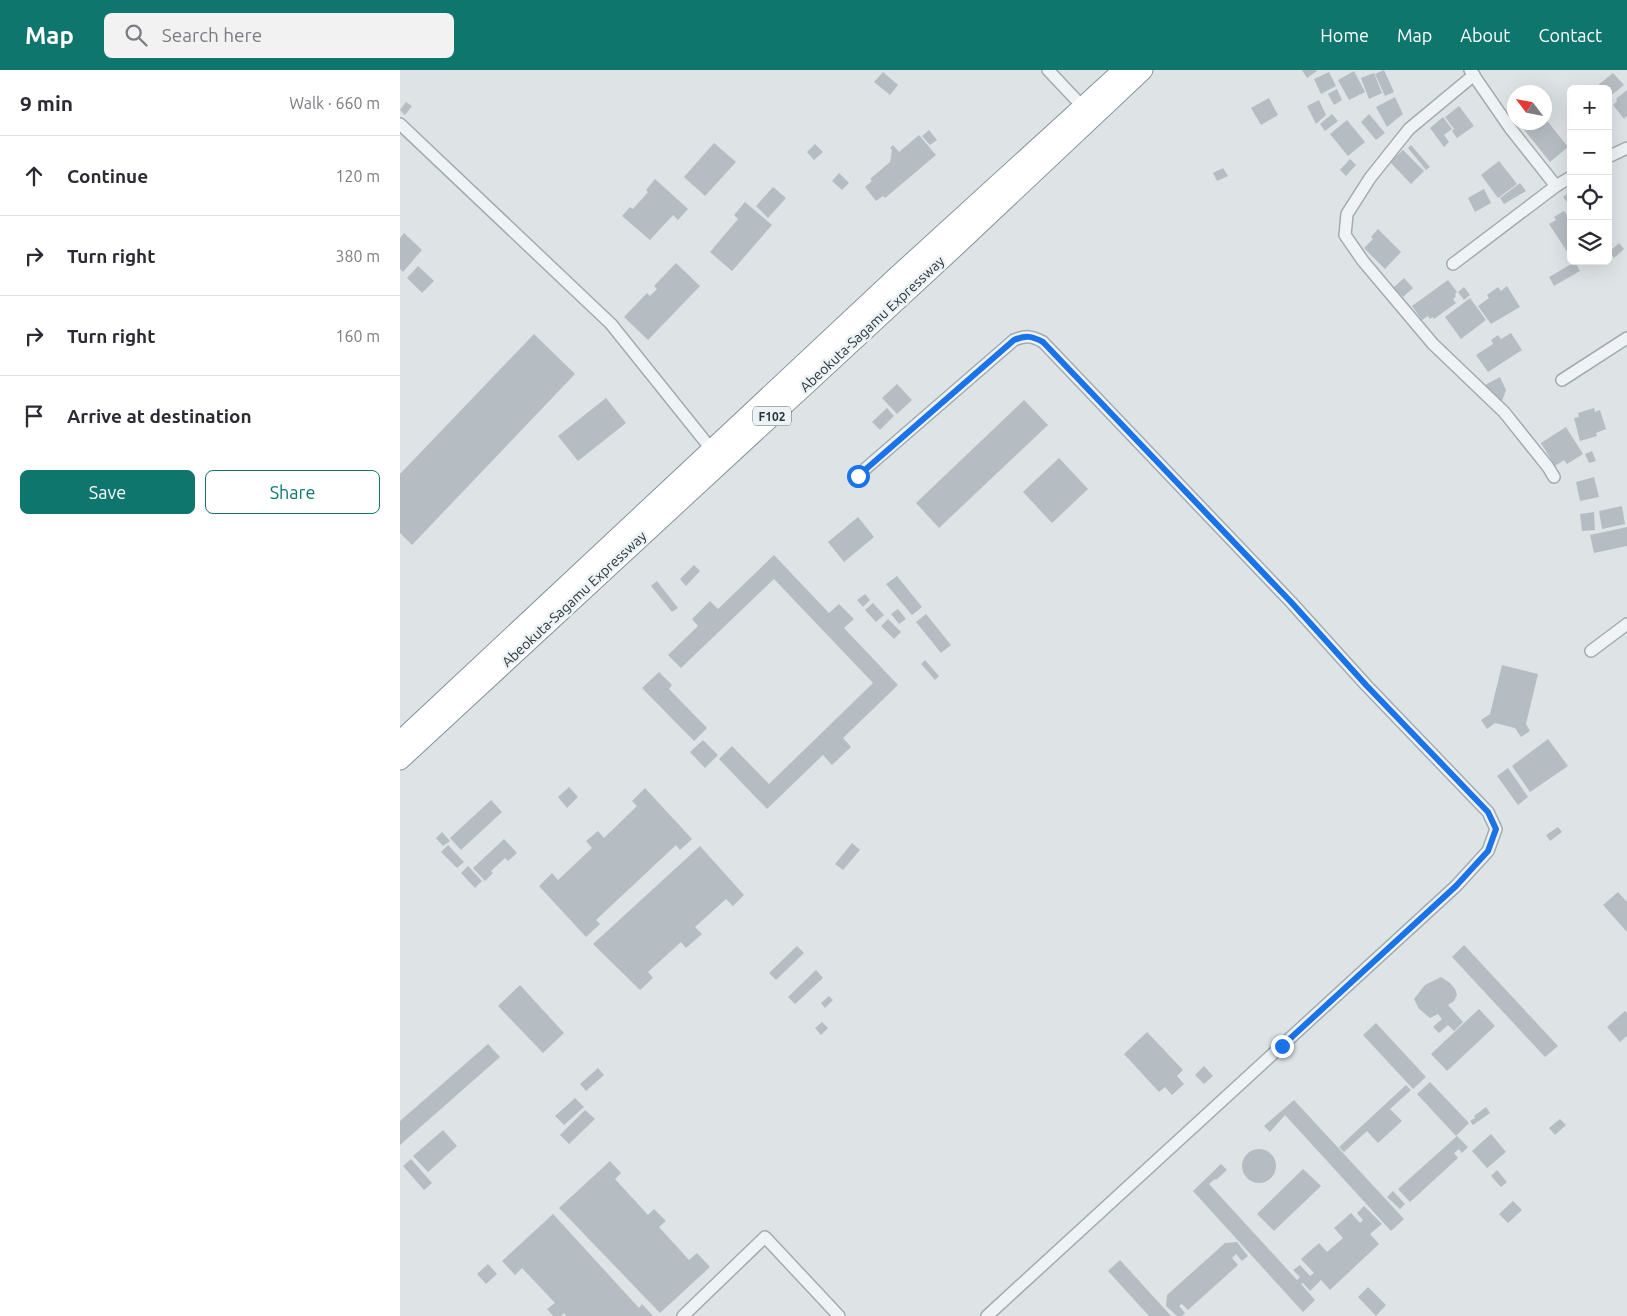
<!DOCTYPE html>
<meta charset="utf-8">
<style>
body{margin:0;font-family:Ubuntu,sans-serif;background:#f2f2f3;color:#2b2b33}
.controls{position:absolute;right:15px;top:15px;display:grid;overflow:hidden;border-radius:8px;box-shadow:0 5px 20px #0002}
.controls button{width:45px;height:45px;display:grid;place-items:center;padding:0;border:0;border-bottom:1px solid #e1e1e2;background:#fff;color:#2b2b33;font:25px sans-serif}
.compass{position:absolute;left:1107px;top:15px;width:45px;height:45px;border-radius:50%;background:#fff;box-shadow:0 5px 20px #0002;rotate:302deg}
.stop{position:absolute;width:15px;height:15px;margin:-11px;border:4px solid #1a73e8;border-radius:50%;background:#fff}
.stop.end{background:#1a73e8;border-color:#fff;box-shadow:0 1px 5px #0008}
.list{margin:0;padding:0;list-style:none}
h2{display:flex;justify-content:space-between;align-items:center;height:65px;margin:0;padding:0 20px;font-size:21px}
h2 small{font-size:16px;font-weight:400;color:#7c7c81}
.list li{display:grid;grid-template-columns:32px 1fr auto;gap:15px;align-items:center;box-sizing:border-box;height:80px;padding:0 20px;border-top:1px solid #e1e1e2}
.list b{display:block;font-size:19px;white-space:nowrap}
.list em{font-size:16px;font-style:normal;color:#7c7c81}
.actions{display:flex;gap:10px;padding:15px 20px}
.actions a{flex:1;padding:11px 0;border:1px solid #0f766e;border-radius:8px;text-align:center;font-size:18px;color:#0f766e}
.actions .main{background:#0f766e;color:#fff}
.icon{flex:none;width:28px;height:28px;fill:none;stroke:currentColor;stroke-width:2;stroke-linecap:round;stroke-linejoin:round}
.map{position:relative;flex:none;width:1227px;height:1246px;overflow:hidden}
header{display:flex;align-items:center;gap:30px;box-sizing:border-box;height:70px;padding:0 25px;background:#0f766e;color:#fff}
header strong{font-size:24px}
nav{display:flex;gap:28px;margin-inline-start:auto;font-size:18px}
.search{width:350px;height:45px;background:#f2f2f3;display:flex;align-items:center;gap:12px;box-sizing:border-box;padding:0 18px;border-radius:8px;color:#7c7c81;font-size:19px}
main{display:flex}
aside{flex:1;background:#fff}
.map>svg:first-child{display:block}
.building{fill:#b5bdc3}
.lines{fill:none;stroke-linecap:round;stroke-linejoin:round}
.minor-casing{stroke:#a4abb0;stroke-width:14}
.trunk-casing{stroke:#86949c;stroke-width:21}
.minor{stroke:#f0f3f5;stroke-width:11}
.trunk{stroke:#fff;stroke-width:19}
.route{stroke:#1a73e8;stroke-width:6}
.labels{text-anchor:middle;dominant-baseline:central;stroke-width:5;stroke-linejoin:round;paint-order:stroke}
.shield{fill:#edf2f4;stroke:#636d73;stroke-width:1}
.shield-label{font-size:12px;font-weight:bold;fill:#28343c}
.street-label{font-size:14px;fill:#28343c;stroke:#edf2f4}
</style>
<header>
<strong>Map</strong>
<div class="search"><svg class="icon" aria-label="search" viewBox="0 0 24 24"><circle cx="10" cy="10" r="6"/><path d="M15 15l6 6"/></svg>Search here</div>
<nav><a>Home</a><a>Map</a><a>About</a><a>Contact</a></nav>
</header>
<main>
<aside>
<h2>9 min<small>Walk · 660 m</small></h2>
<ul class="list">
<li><svg class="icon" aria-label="ahead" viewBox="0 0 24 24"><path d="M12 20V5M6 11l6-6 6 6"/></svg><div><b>Continue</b></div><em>120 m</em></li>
<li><svg class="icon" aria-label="right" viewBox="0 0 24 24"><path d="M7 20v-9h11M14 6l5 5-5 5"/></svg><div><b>Turn right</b></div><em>380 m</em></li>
<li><svg class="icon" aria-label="right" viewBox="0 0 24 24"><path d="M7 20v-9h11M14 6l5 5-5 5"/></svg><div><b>Turn right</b></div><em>160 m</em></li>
<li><svg class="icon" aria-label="arrive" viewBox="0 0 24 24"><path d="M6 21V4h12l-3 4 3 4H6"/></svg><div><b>Arrive at destination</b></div></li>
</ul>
<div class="actions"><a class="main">Save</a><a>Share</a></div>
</aside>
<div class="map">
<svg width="1227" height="1246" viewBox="0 0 1227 1246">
<rect width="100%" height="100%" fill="#dee3e6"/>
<g class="building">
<polygon points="902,0 916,0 917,1 907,8"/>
<polygon points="984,0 994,22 985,26 975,4"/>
<polygon points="954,1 965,22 949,30 938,10"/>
<polygon points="483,2 498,15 490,25 474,12"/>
<polygon points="929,2 936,16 921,24 914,9"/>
<polygon points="974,3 982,23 969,29 961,8"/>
<polygon points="1213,3 1224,15 1208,28 1208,19 1200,19 1197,16"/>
<polygon points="937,19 942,30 934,35 928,24"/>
<polygon points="1227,20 1227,46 1224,49 1213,35 1217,31 1216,29"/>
<polygon points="995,27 1003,44 987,57 976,37"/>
<polygon points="869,28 878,45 861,55 851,38"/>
<polygon points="919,30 926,45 916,54 907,36"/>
<polygon points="6,32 12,36 5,45 0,40"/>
<polygon points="1059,36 1074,56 1057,68 1052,61 1054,59 1045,47"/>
<polygon points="932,44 938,51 925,61 920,54"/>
<polygon points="969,44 985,63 976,70 961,52"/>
<polygon points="1043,47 1052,59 1044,65 1049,72 1044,77 1030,58"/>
<polygon points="1144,47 1168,77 1150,92 1122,57 1127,52 1144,52"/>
<polygon points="947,50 965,72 948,86 930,64"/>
<polygon points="529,60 537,70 530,75 522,66"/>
<polygon points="519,65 536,85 485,128 483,126 476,131 465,117 472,111 470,109 490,92 492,80 490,78 493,75 499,82"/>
<polygon points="314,73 336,92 305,126 284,107"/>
<polygon points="415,74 423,82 414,90 407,82"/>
<polygon points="1011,75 1030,97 1026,100 1008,78"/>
<polygon points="1003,80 1024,101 1011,114 990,92"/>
<polygon points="950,89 956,95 946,106 940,100"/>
<polygon points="1099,91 1117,114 1098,128 1081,105"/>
<polygon points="823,98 828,106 817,111 813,103"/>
<polygon points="439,103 449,113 442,120 432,111"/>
<polygon points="255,109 288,139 278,150 273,145 250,170 222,146 230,137 233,139 248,122 246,120"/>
<polygon points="1120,113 1126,121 1104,134 1100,128"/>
<polygon points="373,117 386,128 368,148 356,136"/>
<polygon points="1084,119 1091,133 1075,142 1068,128"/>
<polygon points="1171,121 1171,137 1163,127"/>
<polygon points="345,132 372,155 332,201 310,182 338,149 334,145"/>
<polygon points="1164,141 1167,145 1171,143 1171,181 1168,183 1149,154 1156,150 1154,147"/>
<polygon points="978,159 1001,182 985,199 964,178 973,169 971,167"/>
<polygon points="4,163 22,180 3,202 0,199 0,168"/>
<polygon points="1219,173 1224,179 1214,188 1209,182"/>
<polygon points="1175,192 1180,201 1154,216 1149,207"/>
<polygon points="276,193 300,216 248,270 224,247 247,223 250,226 257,219 254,216"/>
<polygon points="18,196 34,211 22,223 7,208"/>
<polygon points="1004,208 1013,218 1003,227 999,223 996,225 992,219"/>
<polygon points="1048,210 1057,222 1055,224 1056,226 1053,229 1056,233 1034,249 1033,247 1030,249 1028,246 1022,250 1012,236"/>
<polygon points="1107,216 1120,237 1091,254 1078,236 1089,228 1087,225 1098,217 1101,221"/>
<polygon points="1064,217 1070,225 1064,230 1058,222"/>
<polygon points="1070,228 1086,250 1061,269 1045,247"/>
<polygon points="1111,263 1122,280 1088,302 1076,285 1093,274 1091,270 1098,265 1101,269"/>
<polygon points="134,264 175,304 12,475 0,463 0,404"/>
<polygon points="1100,307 1106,320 1102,331 1091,327 1085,315"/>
<polygon points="497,314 512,330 497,344 482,328"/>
<polygon points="206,328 226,353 178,391 158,366"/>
<polygon points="624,330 648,355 539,458 516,433"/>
<polygon points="487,338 494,346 480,360 472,352"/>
<polygon points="1194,338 1195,342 1200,340 1206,359 1196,363 1197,366 1180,371 1174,348 1179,347 1178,343"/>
<polygon points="1166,357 1183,384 1167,394 1164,390 1155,396 1141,373"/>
<polygon points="1192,381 1196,391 1189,393 1185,384"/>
<polygon points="659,388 688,419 652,453 623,422"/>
<polygon points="1194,407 1199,427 1180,431 1176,412"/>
<polygon points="1222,436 1225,454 1202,459 1199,441"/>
<polygon points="1194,442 1195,460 1182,461 1180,444"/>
<polygon points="458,447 474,467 444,492 428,472"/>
<polygon points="1227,457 1227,476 1194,483 1190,465"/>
<polygon points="374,485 429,543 439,534 454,549 444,558 498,615 443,668 451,677 432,695 423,685 367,739 319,689 332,676 369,714 473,613 374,509 281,598 268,585 298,556 292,549 310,531 318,539"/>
<polygon points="294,495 300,501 286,516 280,509"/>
<polygon points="497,506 522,537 512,545 486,514"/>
<polygon points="257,511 278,538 272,542 251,516"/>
<polygon points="465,524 470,530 463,537 457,530"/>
<polygon points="473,533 484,545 476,552 465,540"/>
<polygon points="498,539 506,549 499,554 491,544"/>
<polygon points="526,544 551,575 541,583 516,552"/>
<polygon points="488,549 501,562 494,569 481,556"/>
<polygon points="525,590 539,606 535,610 521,594"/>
<polygon points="1102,595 1138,604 1126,654 1130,661 1121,667 1115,658 1095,653 1087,659 1081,650 1090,644"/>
<polygon points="259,602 272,615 269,619 307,658 294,671 242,618"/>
<polygon points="1148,669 1168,696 1130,722 1112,696"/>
<polygon points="303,670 318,685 305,698 290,682"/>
<polygon points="1108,698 1128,727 1118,735 1097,706"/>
<polygon points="169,717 178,727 167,738 158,727"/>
<polygon points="245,718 292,769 280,780 276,775 196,850 200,854 186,867 139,816 152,803 158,810 192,778 186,771 198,761 204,768 237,736 232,731"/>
<polygon points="91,730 102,742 61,780 50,768"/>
<polygon points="1158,757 1162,762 1150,771 1146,765"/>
<polygon points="42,762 50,771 43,776 36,768"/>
<polygon points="104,769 117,783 108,791 105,788 91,801 93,803 85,811 73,798"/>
<polygon points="452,773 460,780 443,800 435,794"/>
<polygon points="48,775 64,792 57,798 41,782"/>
<polygon points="300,776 344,825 333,836 326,829 295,857 302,864 286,878 281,872 248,902 253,908 240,920 193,874"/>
<polygon points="68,796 82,811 75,818 61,803"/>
<polygon points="1218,822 1227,832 1227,862 1203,835"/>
<polygon points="1064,875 1158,976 1145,987 1052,887"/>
<polygon points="397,876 404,883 376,910 369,903"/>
<polygon points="416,900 423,908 395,934 388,927"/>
<polygon points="1041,907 1050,913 1055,919 1057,925 1054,931 1048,935 1063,952 1054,961 1048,955 1039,963 1033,957 1042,949 1038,944 1030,948 1019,939 1014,929 1025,915"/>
<polygon points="120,915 164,963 143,983 98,936"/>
<polygon points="429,926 433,930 425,938 421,933"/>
<polygon points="1079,939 1095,956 1047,1001 1031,984"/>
<polygon points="1225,941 1227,943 1227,966 1220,972 1207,957"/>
<polygon points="422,952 428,958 421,965 415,958"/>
<polygon points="976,953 1026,1007 1013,1019 963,965"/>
<polygon points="747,962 783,1000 777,1006 784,1014 772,1025 765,1017 759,1022 724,984"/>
<polygon points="88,974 100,987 0,1075 0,1051"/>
<polygon points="804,996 813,1006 804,1014 795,1005"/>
<polygon points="198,998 204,1005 186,1021 180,1014"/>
<polygon points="1030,1012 1069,1053 1056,1066 1017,1024"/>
<polygon points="1006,1015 1011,1020 990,1039 1002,1051 978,1073 967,1061 944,1082 939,1077"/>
<polygon points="175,1028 184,1037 164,1055 155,1046"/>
<polygon points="894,1030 1004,1149 991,1161 885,1045 870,1062 864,1056"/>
<polygon points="1086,1037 1090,1043 1073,1055 1070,1051 1075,1048 1074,1046"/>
<polygon points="185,1040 195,1049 169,1074 160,1065"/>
<polygon points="1160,1049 1166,1055 1155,1065 1149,1058"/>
<polygon points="43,1060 57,1076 28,1102 13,1086"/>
<polygon points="1091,1064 1106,1082 1087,1098 1072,1081"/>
<polygon points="1057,1066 1068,1077 1062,1083 1059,1079 1054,1083 1058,1088 1010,1132 998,1119"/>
<circle cx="859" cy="1096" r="17"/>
<polygon points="11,1089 32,1113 24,1120 3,1096"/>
<polygon points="210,1091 221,1103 215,1109 248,1145 254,1139 266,1151 259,1157 289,1190 297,1183 310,1197 260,1243 159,1138"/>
<polygon points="821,1094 827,1100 816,1110 815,1109 809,1114 897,1210 900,1207 893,1200 900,1195 910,1206 914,1203 901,1189 919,1173 927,1182 943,1168 934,1158 951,1143 960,1153 963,1150 957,1143 964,1136 982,1154 970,1164 979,1174 930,1220 921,1210 910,1221 903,1213 901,1214 915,1230 903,1242 793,1121"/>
<polygon points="903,1099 921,1116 874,1161 857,1144"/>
<polygon points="1097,1100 1107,1112 1101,1117 1091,1106"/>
<polygon points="993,1121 1005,1134 1000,1139 987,1127"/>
<polygon points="1113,1131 1122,1140 1108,1153 1099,1144"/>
<polygon points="153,1144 239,1238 242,1234 253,1246 166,1246 164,1243 161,1246 153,1246 147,1239 155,1233 122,1198 115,1205 102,1191"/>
<polygon points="837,1172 848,1186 842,1191 836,1184 832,1188 838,1195 788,1240 782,1234 779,1236 785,1243 782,1246 777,1246 766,1236 767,1225 825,1173"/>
<polygon points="720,1190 771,1246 749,1246 708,1201"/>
<polygon points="88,1194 97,1204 86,1214 77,1204"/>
<polygon points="968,1217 986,1235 976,1246 958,1227"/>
</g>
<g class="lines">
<defs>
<g id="minor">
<polyline points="648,0 682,36"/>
<polyline points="1070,0 1110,58 1156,116 1171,107"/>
<polyline points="1074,5 1009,59 970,108 947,144 945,165 963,191 1033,274 1104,342 1148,397 1154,407"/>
<polyline points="0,54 211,254 312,380"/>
<polyline points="1208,87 1227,78"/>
<polyline points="1053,194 1156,116"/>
<polyline points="1162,310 1227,268"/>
<path d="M 457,406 L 614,270 C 626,265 632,266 643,272 L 891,532 L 966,615 L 1088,742 L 1096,759 L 1088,781 L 1056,816 L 587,1246"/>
<polyline points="1191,581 1227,554"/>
<polyline points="283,1246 365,1167 439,1246"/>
</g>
<g id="trunk">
<polyline points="0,671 497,206 723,0"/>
<polyline points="0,690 554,178 743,0"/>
</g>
</defs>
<use href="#minor" class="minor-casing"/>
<use href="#trunk" class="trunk-casing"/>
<use href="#minor" class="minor"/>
<use href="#trunk" class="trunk"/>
</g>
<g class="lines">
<path class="route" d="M 458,406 L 614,270 C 626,265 632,266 643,272 L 891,532 L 966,615 L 1088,742 L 1096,759 L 1088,781 L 1056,816 L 882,976"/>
</g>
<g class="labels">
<rect class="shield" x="353" y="336.5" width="38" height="19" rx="4"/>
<g class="shield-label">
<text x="372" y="346">F102</text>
</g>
<g class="street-label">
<text transform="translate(472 254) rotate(-43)">Abeokuta-Sagamu Expressway</text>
<text transform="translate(174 529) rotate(-43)">Abeokuta-Sagamu Expressway</text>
</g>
</g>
</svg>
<div class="controls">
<button>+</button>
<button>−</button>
<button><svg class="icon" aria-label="locate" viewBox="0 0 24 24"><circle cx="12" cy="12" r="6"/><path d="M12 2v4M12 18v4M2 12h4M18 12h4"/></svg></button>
<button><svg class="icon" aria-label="layers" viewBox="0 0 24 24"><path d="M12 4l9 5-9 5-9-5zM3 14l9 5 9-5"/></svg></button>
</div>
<svg class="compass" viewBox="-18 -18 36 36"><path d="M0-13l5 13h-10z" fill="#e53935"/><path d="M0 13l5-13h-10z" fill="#7c7c81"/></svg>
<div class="stop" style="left:458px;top:406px"></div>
<div class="stop end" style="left:882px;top:976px"></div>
</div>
</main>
